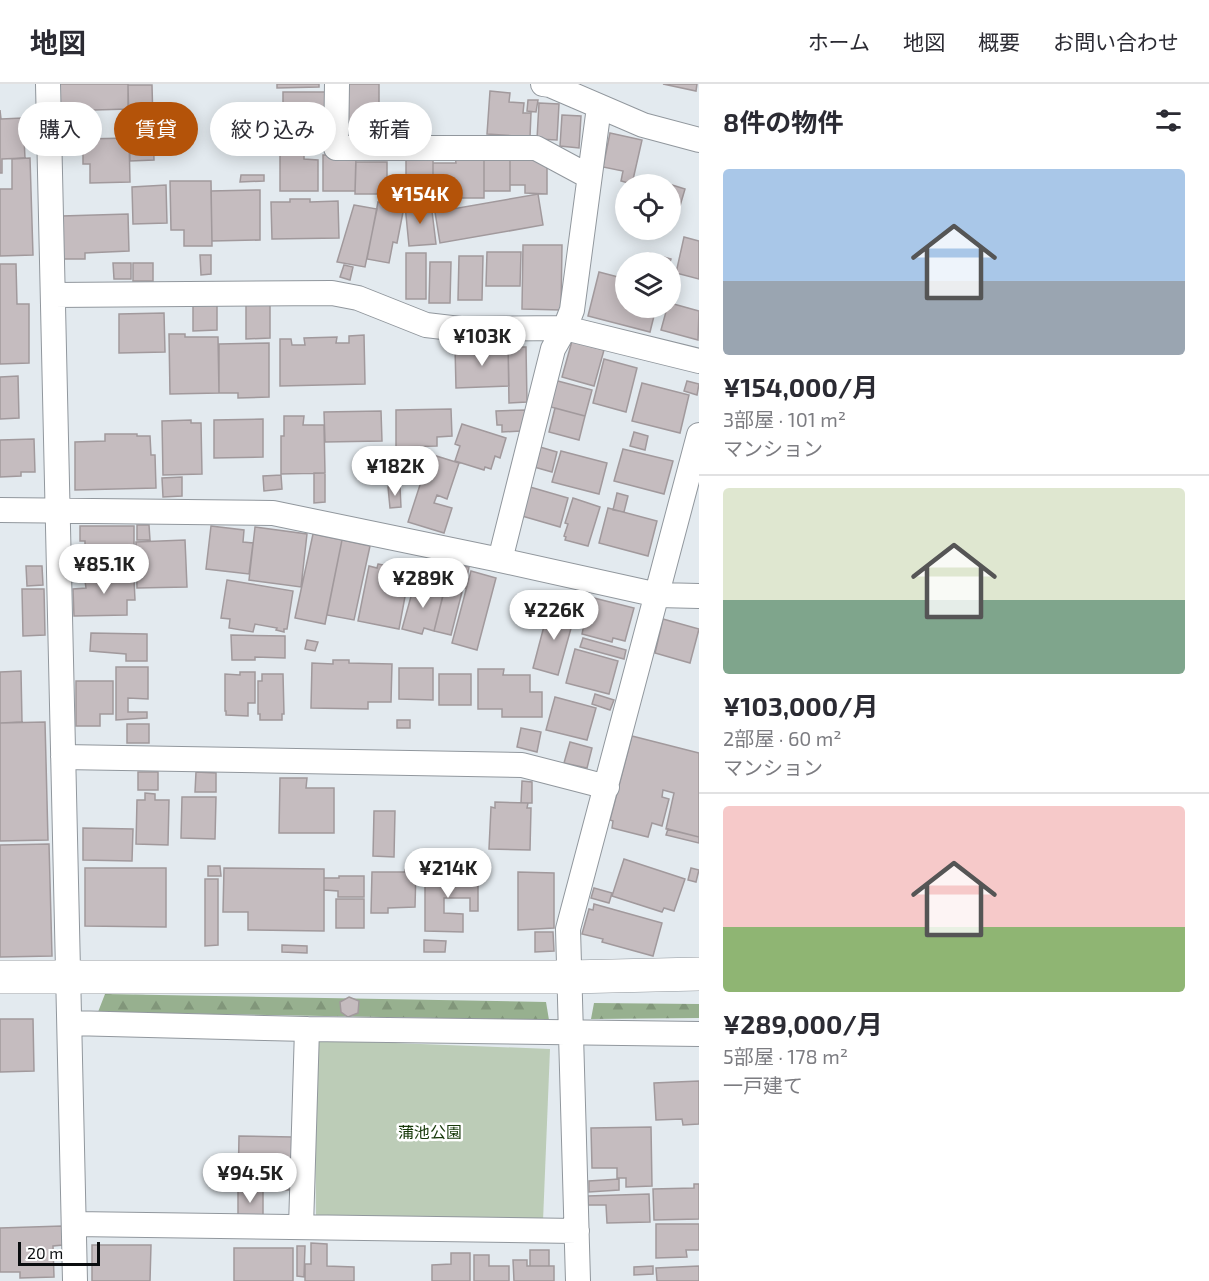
<!DOCTYPE html>
<html lang="ja">
<head>
<meta charset="utf-8">
<style>
  :root { --surface:#fff; --page:#f2f2f3; --text:#2b2b33; --muted:#7c7c81; --line:#e1e1e2; --accent:#b45309 }
  body { margin:0; font-family:"Exo 2","Noto Sans JP",sans-serif; background:var(--page); color:var(--text); height:100vh; display:flex; flex-direction:column; font-size:22px; white-space:nowrap }
  * { box-sizing:border-box; margin:0 }
  p { font-size:20px; color:var(--muted) }
  .icon { flex:none; width:33px; height:33px; fill:none; stroke:currentColor; stroke-width:2; stroke-linecap:round; stroke-linejoin:round }
  .map { position:relative; flex:1; overflow:hidden }
  .drawer { display:flex; flex-direction:column; background:var(--surface); width:510px }
  .drawer>* { flex:none }
  .top-card { position:absolute; left:18px; top:18px; width:570px; height:54px; display:flex; gap:12px }
  .controls { position:absolute; left:615px; top:90px; display:grid; gap:12px }
  .controls a { display:grid; place-items:center; width:66px; height:66px; border-radius:50%; background:var(--surface); box-shadow:0 3px 15px #0003; font-size:30px }
  .scale { position:absolute; left:18px; bottom:15px; width:82px; box-sizing:border-box; padding-left:6px; border:3px solid #0a0d0f; border-top:0; font-size:16px; line-height:21px; white-space:nowrap; color:#0a0d0f; -webkit-text-stroke:4px #fff; paint-order:stroke }
  .price { position:absolute; translate:-50% -51px; padding:0 14px; border-radius:21px; background:#fff; color:#222; font-size:20px; line-height:39px; filter:drop-shadow(0 2px 3px #0008) }
  .price::after { content:''; position:absolute; left:50%; top:36px; width:18px; height:14px; margin-left:-9px; background:inherit; clip-path:polygon(0 0,100% 0,50% 100%) }
  .price.selected { background:var(--accent); color:#fff }
  ul { padding:0; list-style:none }
  li { display:grid; align-content:center; gap:12px; height:318px; padding:0 24px }
  li+li { border-top:2px solid var(--line) }
  li span { display:grid; place-items:center; height:186px; border-radius:6px; color:#555 }
  li>.icon { margin-inline-start:auto }
  span .icon { width:108px; height:108px; fill:#fffc; stroke-width:1 }
  li b { font-size:26px }
  h2 { display:flex; justify-content:space-between; align-items:center; height:72px; padding:0 24px; font-size:26px }
  .tag { padding:0 21px; border-radius:27px; background:var(--surface); box-shadow:0 3px 15px #0003; font-size:21px; line-height:54px }
  .tag.selected { background:var(--accent); color:#fff }
  header { display:flex; align-items:center; gap:36px; box-sizing:border-box; height:84px; padding:0 30px; background:var(--surface); border-bottom:2px solid var(--line) }
  header strong { font-size:28px }
  nav { display:flex; gap:33px; margin-inline-start:auto; font-size:21px }
  main { display:flex; flex:1; min-height:0 }
  .map>svg:first-child { display:block }
  .forest { fill:url(#forest-firs) }
  .green { fill:#bcccb7 }
  .building { fill:#c5bcbf; stroke:#a1999c; stroke-width:1.5 }
  .lines { fill:none; stroke-linecap:round; stroke-linejoin:round }
  .street-casing { stroke:#91979d; stroke-width:26 }
  .secondary-casing { stroke:#91979d; stroke-width:34 }
  .street { stroke:#fff; stroke-width:24 }
  .secondary { stroke:#fff; stroke-width:33 }
  .labels { text-anchor:middle; dominant-baseline:central; stroke-width:5; stroke-linejoin:round; paint-order:stroke }
  .park-label { font-size:16px; fill:#17390a; stroke:#fff }
</style>
</head>
<body>
<header>
<strong>地図</strong>
<nav><a>ホーム</a><a>地図</a><a>概要</a><a>お問い合わせ</a></nav>
</header>
<main>
<div class="map">
<svg width="699" height="1197" viewBox="0 0 699 1197">
  <defs>
    <pattern id="forest-firs" width="22" height="20" patternUnits="userSpaceOnUse" patternTransform="scale(1.5)"><rect width="22" height="20" fill="#97b08f"/><path d="M5 1l3.5 6h-7zM16 11l3.5 6h-7z" fill="#81967a"/></pattern>
  </defs>
  <rect width="100%" height="100%" fill="#e3eaef"/>
  <!-- forest -->
  <path class="forest" d="M105,910l441,8 3,18 -451,-8z
    M594,919l105,1v14l-108,1z"/>
  <!-- green -->
  <path class="green" d="M319,956l231,9 -7,172 -227,-5 -1,-79z"/>
  <!-- building -->
  <path class="building" d="M59,0h69v25l-68,2z
    M277,0h42v3l-42,1z
    M342,0h37v42l-38,-1z
    M663,0h34l-1,7z
    M128,1h24l2,75 -24,1z
    M490,7l20,2 -1,9 15,1 -1,10h8l-1,24 -43,-3z
    M283,8h42v19h-42z
    M528,16h10l-2,12 -9,-1z
    M539,19l20,1 -2,36 -20,-1z
    M0,26l1,9 22,-1 2,40 -23,1v14h-2z
    M281,27h40v25h-41z
    M562,31l19,1 -2,32 -19,-2z
    M610,49l32,7 -10,44 -11,-3 2,-10 -20,-4z
    M280,52l24,1v22l14,1v31h-38z
    M129,54l1,44 -40,1v-19h-7v-25z
    M323,71h33l-1,36h-32z
    M406,72h27v44h-27z
    M455,72h29v42h-51v-35h23z
    M484,72h26v35h-26z
    M510,72l24,1 13,6v31l-22,-1v-8h-15z
    M30,74l3,97 -33,1v-67h12v-30z
    M356,78h31v32h-32z
    M241,91h23v6l-24,1z
    M653,95l32,10 -10,34 -5,-1v-38h-18z
    M170,97h41l1,65h-28v-16h-13z
    M166,101l1,38 -34,1 -1,-37z
    M260,106v50l-48,1 -1,-50z
    M538,110l5,31 -103,18 -5,-31z
    M290,115h20v3l28,-1 1,37 -67,1 -1,-37h19z
    M378,118l26,5 -7,36 -4,-1 -4,21 -22,-4z
    M431,119l5,41 -27,2 -4,-41z
    M354,121l23,4 -12,58 -28,-5z
    M128,130l1,37 -44,2v6h-22l-1,-43z
    M684,153l15,4v38l-23,-6z
    M523,161h39l-1,65 -39,-1z
    M487,168h34l-1,34h-34z
    M406,169h20v46h-20z
    M649,169l22,6 -1,3h-24z
    M200,171h11v19l-10,1z
    M459,172h24l-1,44h-24z
    M430,178h21l-1,41h-21z
    M113,179h18v16h-17z
    M133,179h20v18h-20z
    M0,180h16l1,40h12v59l-29,1z
    M344,181l9,2 -3,13 -10,-3z
    M599,188l27,7v29h30l-6,24 -62,-16z
    M670,219l29,8 -1,29 -37,-10 6,-22h3z
    M217,221v25l-24,1v-25z
    M246,221h24v33l-24,1z
    M164,229l1,39 -46,1v-39z
    M169,250h16v3h33l1,56 -49,1z
    M364,251l1,49 -85,2v-47h11l1,6h13l-1,-7 33,-1 -1,6h13v-7z
    M572,257l32,9 -10,36 -32,-9z
    M508,258h9v5h9l1,55 -18,1z
    M269,259v54l-31,1v-5h-19v-49z
    M508,262l1,40 -53,2 -1,-41z
    M604,275l33,9 -11,44 -33,-9z
    M18,292l1,42 -19,1v-42z
    M554,296l38,10 -7,26 -38,-10z
    M687,297l12,3 -2,11 -13,-4z
    M642,299l47,12 -9,38 -48,-12z
    M555,324l30,8 -6,24 -30,-8z
    M451,325l1,27 -15,1v9l-41,1v-37z
    M526,326l-5,21 -19,1v-7h-5l-1,-14z
    M381,327l1,30 -57,1 -1,-30z
    M284,332h20l-1,9h21l1,48 -44,1v-38h3z
    M263,335v38l-49,1v-38z
    M191,336v3h10l1,51 -39,1 -1,-54z
    M462,340l44,14 -6,20 -5,-2 -4,13 -6,-2 -1,3 -29,-9 5,-15 -5,-2z
    M634,348l14,4 -3,14 -15,-4z
    M105,350h32v2h13l1,19h4l1,33 -81,2v-48l30,-1z
    M34,355l1,33h-14v4l-21,1v-37z
    M540,363l17,5 -5,20 -18,-5z
    M623,365l50,12 -9,33 -50,-13z
    M561,367l46,12 -8,31 -47,-12z
    M430,370l29,9 -12,36 -10,-4 -3,8 18,5 -8,25 -36,-11z
    M314,389h11v29l-11,1z
    M281,391l1,14 -18,2 -1,-15z
    M182,393v19l-19,1 -1,-19z
    M388,403h12l1,20 -11,1z
    M530,403l38,11 -8,29 -38,-11z
    M617,409l11,3 -4,16 -11,-2z
    M573,414l27,9 -12,39 -23,-6 1,-3 -2,-1 4,-12 -3,-1z
    M608,424l49,13 -9,35 -49,-13z
    M137,441h12l1,15h-13z
    M80,442h54v27l-18,-1v-2l-31,-1v-8h-5z
    M211,442l33,4 -1,12 10,1 -4,31 -43,-5z
    M255,443l52,7 -6,53 -52,-7z
    M313,450l29,6 -17,84 -30,-6z
    M185,456l2,47 -50,1 -1,-46z
    M342,456l28,6 -16,74 -27,-5z
    M378,480l16,3 -1,5 16,3 -10,54 -41,-8 11,-55 8,2z
    M448,481l21,2 -4,21 -21,-4z
    M26,482h16l1,19 -16,1z
    M471,487l25,7 -19,72 -25,-7z
    M127,488l1,8h6l1,20h-8v15l-53,1 -1,-27 13,-1 -1,-7 7,-1v-7z
    M227,496l66,11 -6,38h-3v3l-8,-2 1,-2 -22,-4 -2,8 -24,-4 1,-9 -9,-1z
    M415,498l29,9 -10,40 -10,-3 -2,6 -20,-5z
    M445,504l17,4 -11,43 -17,-4z
    M22,505h22l1,46 -22,1z
    M590,513l44,11 -9,33 -12,-3 -1,4 -30,-8z
    M549,523l26,7 -17,61 -25,-7z
    M663,535l36,10 -9,34 -35,-10z
    M91,549l56,1v27h-21v-7l-36,-3z
    M231,551l54,1v22l-30,-1v3h-23z
    M583,554l43,12 -2,9 -44,-12z
    M307,556l11,2 -3,9 -10,-2z
    M575,565l43,12 -9,33 -43,-11z
    M333,576h16v3l43,1 -1,38h-23v7l-57,-1 1,-45 21,1z
    M116,583h32v32l-20,-1v14h19v6l-31,2z
    M399,584h34v32l-34,-1z
    M478,585h26l-1,6h27v17h12v25h-40v-8h-24z
    M21,587l1,51 -22,1v-51z
    M240,588h15v31h-7v13l-22,-1v-4h-1v-37l15,1z
    M262,590h21l1,40h-2v6h-22v-6h-2v-33h4z
    M439,590h32v31h-32z
    M76,597h37v33h-13v12h-24z
    M595,610l19,6 -4,10 -18,-6z
    M555,613l41,11 -9,32 -41,-10z
    M397,636h13v8h-13z
    M45,638l3,118 -48,1v-118z
    M127,640h22v19h-22z
    M521,644l20,4 -4,20 -20,-5z
    M632,652l67,17v84l-33,-8 8,-36 -11,-3 -1,7 7,2 -7,27 -10,-3 -4,14 -36,-9 1,-7 -3,-1z
    M570,658l22,6 -5,20 -23,-5z
    M138,688h20v18h-20z
    M196,688l20,1v19h-21z
    M280,694h27l-1,10h28v45h-55z
    M522,697l10,1v21h-11z
    M145,709l10,1v6h14l-1,45 -32,-1 1,-44h8z
    M182,713h34l-1,42 -34,-1z
    M495,718l33,1 -1,5h4l-1,42 -41,-1 2,-42 4,1z
    M374,727h21l-1,46 -21,-1z
    M83,744l50,1 -1,32 -49,-1z
    M668,745l31,8v6l-33,-8z
    M49,760l3,112 -52,1v-112z
    M624,775l61,20 -11,32 -10,-3 -2,4 -50,-16z
    M208,782h12l1,10h-13z
    M85,784h81v59l-81,-1z
    M224,784l100,1v62l-76,-1v-18h-25z
    M691,784l8,2 -3,12 -8,-2z
    M405,786h11l-1,37 -27,1v5h-17l1,-41h33z
    M425,787l46,1v3l7,-1v37h-8v-13h-26v15l19,1v18l-38,-1z
    M518,788l36,1v55l-36,2z
    M339,792h25v21h-26v-6l-14,-1v-12h15z
    M205,795h13v66l-13,1z
    M594,804l18,5 -3,10 -18,-5z
    M336,815h28v29h-28z
    M594,820l68,19 -9,33 -51,-14 1,-3 -21,-5 7,-25 4,1z
    M535,848h18l1,19 -19,1z
    M424,856l22,1 -1,11h-21z
    M282,861l25,1v7l-25,-1z
    M349,913l10,4 -1,12 -10,4 -7,-5 -1,-10z
    M0,935h33l1,52 -34,1z
    M699,997v43l-16,1 -1,-6 -26,1 -2,-37z
    M651,1043l1,59 -26,1v-9h-9v-10h-25l-1,-40z
    M239,1052l53,1 -1,53 -53,-1z
    M619,1095v11l-30,2v-11z
    M694,1100h5v35l-45,1 -1,-31 41,-1z
    M238,1105l25,1v28h-25z
    M649,1110l1,28 -43,1 -1,-18h-18v-9z
    M656,1140h43v26h-13l1,7 -31,1z
    M62,1142l1,19 -10,1 1,31 -34,1v-6h-20v-44z
    M311,1159l16,1v22l27,1v14h-49v-17h6z
    M92,1161h59l-1,36h-58z
    M297,1162h8l-1,31 -7,-1z
    M234,1164h59v33h-59z
    M530,1166h19v16h-19z
    M451,1169h19v28h-38v-16l19,-1z
    M474,1171h15v11h20v15h-35z
    M513,1176h14v6h27v15h-40z
    M653,1182v8l-19,1v-8z
    M699,1182v15h-42l-1,-13z"/>
  <g class="lines">
    <!-- street casing -->
    <g class="street-casing">
      <path id="street" d="M48,0l27,1197
        M337,0l-1,64h200l52,28
        M543,0l7,1 93,40 56,15
        M599,23l-27,203 -7,18 134,33
        M53,211l279,-2 26,5 68,27 34,4 105,-1 -12,21 -53,211
        M0,426l273,3 227,47 158,35 41,1
        M63,673l459,8 85,22
        M70,939l237,6 392,5
        M74,1140l503,7
        M301,1143l6,-198
        M578,1197l-10,-352 131,-494"/>
    </g>
    <!-- secondary casing -->
    <g class="secondary-casing">
      <path id="secondary" d="M0,893h569l130,-3"/>
    </g>
    <!-- street -->
    <use href="#street" class="street"/>
    <!-- secondary -->
    <use href="#secondary" class="secondary"/>
  </g>
  <g class="labels">
    <!-- park labels -->
    <g class="park-label">
      <text x="430" y="1047">蒲池公園</text>
    </g>
  </g>
</svg>
<div class="controls">
<a><svg class="icon" aria-label="locate" viewBox="0 0 24 24"><circle cx="12" cy="12" r="6"/><path d="M12 2v4M12 18v4M2 12h4M18 12h4"/></svg></a>
<a><svg class="icon" aria-label="layers" viewBox="0 0 24 24"><path d="M12 4l9 5-9 5-9-5zM3 14l9 5 9-5"/></svg></a>
</div>
<div class="scale">20 m</div>
<b class="price selected" style="left:420px;top:141px">¥154K</b>
<b class="price" style="left:482px;top:283px">¥103K</b>
<b class="price" style="left:395px;top:413px">¥182K</b>
<b class="price" style="left:104px;top:511px">¥85.1K</b>
<b class="price" style="left:423px;top:525px">¥289K</b>
<b class="price" style="left:554px;top:557px">¥226K</b>
<b class="price" style="left:448px;top:815px">¥214K</b>
<b class="price" style="left:250px;top:1120px">¥94.5K</b>
<div class="top-card">
<a class="tag">購入</a>
<a class="tag selected">賃貸</a>
<a class="tag">絞り込み</a>
<a class="tag">新着</a>
</div>
</div>
<section class="drawer">
<h2>8件の物件<svg class="icon" aria-label="filters" viewBox="0 0 24 24"><path d="M4 7h16M4 17h16"/><circle cx="9" cy="7" r="2"/><circle cx="15" cy="17" r="2"/></svg></h2>
<ul>
<li><span style="background:linear-gradient(#a9c7e8 60%,#9aa5b1 0)"><svg class="icon" aria-label="home" viewBox="0 0 24 24"><path d="M3 11l9-7 9 7M6 9v11h12V9"/></svg></span><div><b>¥154,000/月</b><p>3部屋 · 101 m²</p><p>マンション</p></div></li>
<li><span style="background:linear-gradient(#dfe7d0 60%,#7fa58c 0)"><svg class="icon" aria-label="home" viewBox="0 0 24 24"><path d="M3 11l9-7 9 7M6 9v11h12V9"/></svg></span><div><b>¥103,000/月</b><p>2部屋 · 60 m²</p><p>マンション</p></div></li>
<li><span style="background:linear-gradient(#f6c9c9 65%,#8fb573 0)"><svg class="icon" aria-label="home" viewBox="0 0 24 24"><path d="M3 11l9-7 9 7M6 9v11h12V9"/></svg></span><div><b>¥289,000/月</b><p>5部屋 · 178 m²</p><p>一戸建て</p></div></li>
</ul>
</section>
</main>
</body>
</html>
